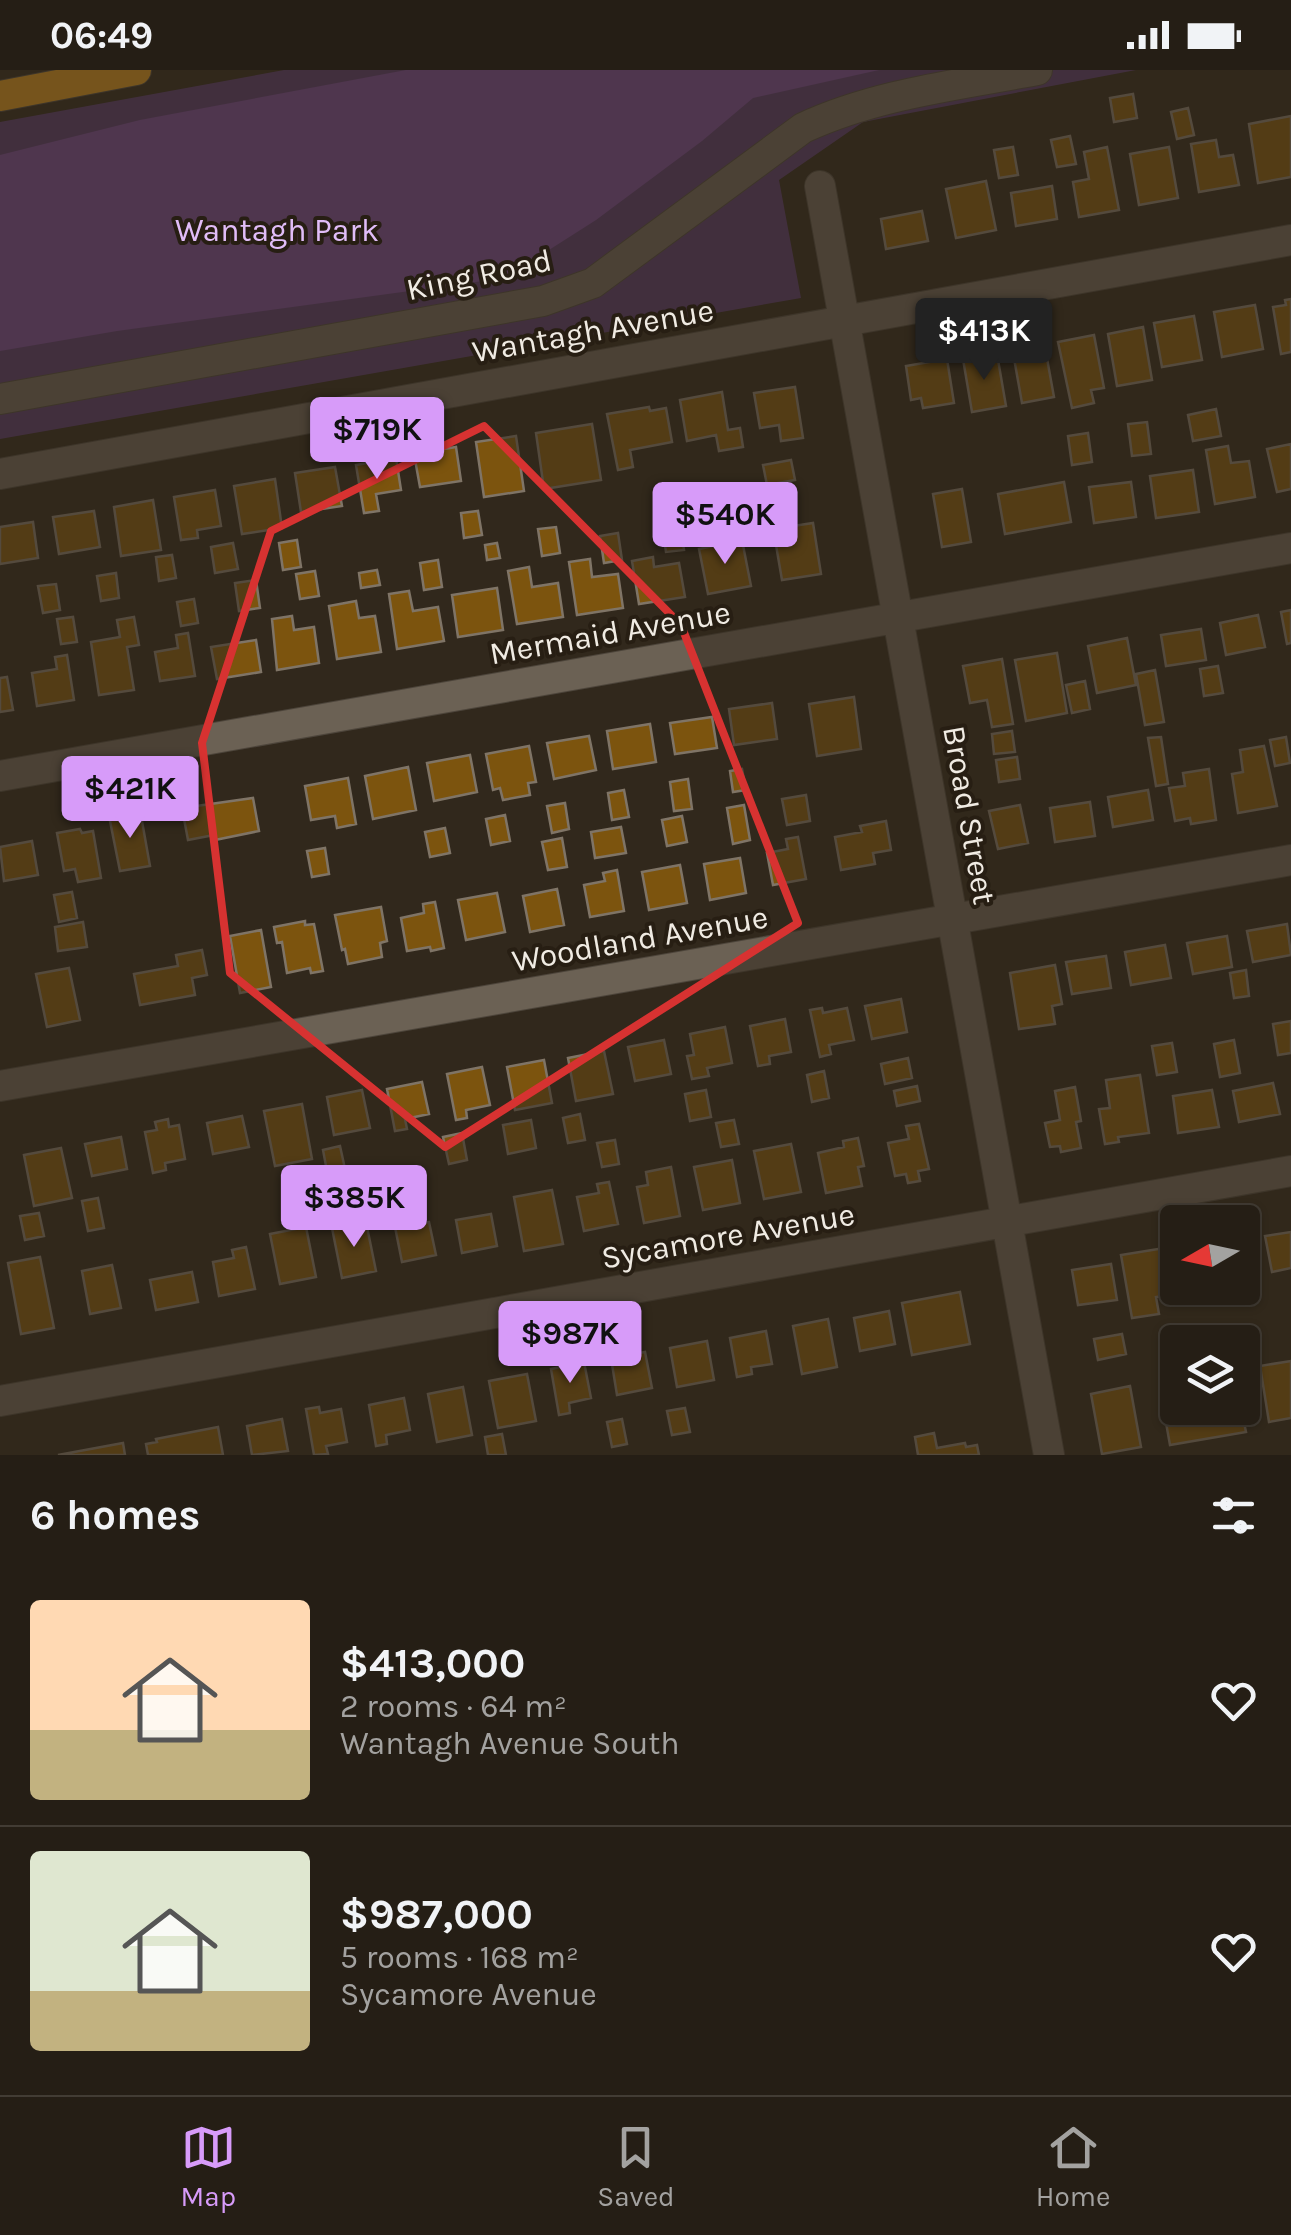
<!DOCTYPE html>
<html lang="en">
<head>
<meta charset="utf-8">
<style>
  :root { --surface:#251e15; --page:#2d271e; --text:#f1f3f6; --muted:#a3a2a0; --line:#423c34; --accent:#d79bf9 }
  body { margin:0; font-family:Karla,sans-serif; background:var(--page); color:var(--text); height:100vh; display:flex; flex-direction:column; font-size:38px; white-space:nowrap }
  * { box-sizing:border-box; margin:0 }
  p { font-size:32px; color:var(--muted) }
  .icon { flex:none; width:55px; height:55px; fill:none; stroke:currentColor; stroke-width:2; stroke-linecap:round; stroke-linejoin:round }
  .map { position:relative; height:1385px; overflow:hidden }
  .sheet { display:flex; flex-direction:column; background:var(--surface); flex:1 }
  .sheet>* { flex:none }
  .needle { width:65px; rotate:261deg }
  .buttons { position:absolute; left:1160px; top:1135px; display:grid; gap:20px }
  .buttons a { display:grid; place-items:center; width:100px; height:100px; border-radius:10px; background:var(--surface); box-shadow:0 2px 8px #0004,0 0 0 2px var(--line); font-size:50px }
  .price { position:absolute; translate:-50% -85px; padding:0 22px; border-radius:10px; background:var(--accent); color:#111; font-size:32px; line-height:65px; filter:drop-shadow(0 2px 5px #0008) }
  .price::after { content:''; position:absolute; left:50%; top:60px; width:30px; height:22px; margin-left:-15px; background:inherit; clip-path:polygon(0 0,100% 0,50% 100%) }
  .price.selected { background:#222; color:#fff }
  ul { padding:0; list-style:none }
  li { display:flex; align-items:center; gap:30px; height:250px; padding:0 30px }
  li+li { border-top:2px solid var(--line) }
  li span { display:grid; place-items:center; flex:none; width:280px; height:200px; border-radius:10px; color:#555 }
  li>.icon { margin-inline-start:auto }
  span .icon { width:120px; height:120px; fill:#fffc; stroke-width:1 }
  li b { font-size:42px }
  h2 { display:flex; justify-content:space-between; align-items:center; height:120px; padding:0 30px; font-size:42px }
  .status { display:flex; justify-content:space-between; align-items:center; height:70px; padding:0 50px; background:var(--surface); direction:ltr }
  .status svg { height:28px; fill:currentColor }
  .tabs { display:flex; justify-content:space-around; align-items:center; height:140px; border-top:2px solid var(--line); background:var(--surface); font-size:28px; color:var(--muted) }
  .tabs a { display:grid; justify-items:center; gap:5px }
  .tabs .selected { color:var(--accent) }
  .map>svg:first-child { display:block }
  .green { fill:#563967 }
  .forest { fill:#74478d }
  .building { fill:#7c540e; stroke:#7f7466; stroke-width:2.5 }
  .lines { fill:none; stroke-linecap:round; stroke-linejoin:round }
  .minor-casing { stroke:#4d453b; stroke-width:32 }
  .highway-casing { stroke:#4d453b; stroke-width:32 }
  .minor { stroke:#6b6154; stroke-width:30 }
  .highway { stroke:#c98b1e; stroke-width:30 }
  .marked { fill:none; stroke:#d73231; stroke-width:8; stroke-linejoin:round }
  .labels { text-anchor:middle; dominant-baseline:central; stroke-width:8; stroke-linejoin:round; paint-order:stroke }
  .park-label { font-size:32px; fill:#e1bdf8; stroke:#271e13 }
  .street-label { font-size:32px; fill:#f0ebe3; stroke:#271e13 }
</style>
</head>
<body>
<div class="status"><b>06:49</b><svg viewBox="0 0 49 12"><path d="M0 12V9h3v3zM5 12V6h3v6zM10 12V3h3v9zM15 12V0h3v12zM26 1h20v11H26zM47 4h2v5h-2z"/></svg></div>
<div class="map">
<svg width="1291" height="1385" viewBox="0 0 1291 1385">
  <rect width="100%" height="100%" fill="#31281c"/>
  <!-- green -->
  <path class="green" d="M284,0h852l-273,52 -84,58 22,118 -801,141v-317z"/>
  <!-- forest -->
  <path class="forest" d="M406,0h473l-126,28 -51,43 -106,79 -91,58 -388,53 -117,20v-196l140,-35z"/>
  <!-- building -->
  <path class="building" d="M1133,24l4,24 -23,4 -4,-24z
    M1188,38l6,27 -17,4 -6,-27z
    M1291,46v61l-33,6 -9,-59z
    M1070,66l6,28 -19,3 -6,-27z
    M1216,70l3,17 14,-2 6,30 -40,7 -8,-48z
    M1013,77l5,28 -19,3 -5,-28z
    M1107,77l12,63 -40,7 -6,-35 16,-3 -5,-27z
    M1169,77l9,51 -39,7 -9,-51z
    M986,111l10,49 -40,8 -10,-49z
    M1052,116l5,33 -41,7 -5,-33z
    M922,141l6,30 -42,8 -5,-30z
    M1291,229v53l-10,2 -8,-47 13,-2 -1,-5z
    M1255,235l8,44 -41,8 -8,-45z
    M1194,246l8,44 -40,7 -8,-44z
    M1143,257l9,53 -35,6 -9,-52z
    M1094,265l10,53 -13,2 3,13 -22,5 -14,-66z
    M1044,272l10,55 -32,6 -10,-56z
    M997,284l9,52 -34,6 -9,-53z
    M947,289l7,44 -31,5 -2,-10 -10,2 -5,-34z
    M795,317l8,51 -22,3 -2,-16 -19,3 -6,-35z
    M722,322l6,38 12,-2 3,19 -24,4 -3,-16 -29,6 -7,-41z
    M649,337l1,4 16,-3 6,34 -42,8 3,17 -15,3 -11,-56z
    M1216,339l5,27 -28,5 -5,-26z
    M1147,352l4,32 -19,2 -4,-32z
    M592,354l9,56 -57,9 -8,-56z
    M1088,363l4,29 -20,3 -4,-29z
    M516,366l8,55 -40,6 -8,-55z
    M1291,374v45l-14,3 -10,-43z
    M1228,376l3,17 18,-2 6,36 -40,7 -9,-54z
    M456,377l5,34 -41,6 -6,-33z
    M396,388l5,32 -25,4 3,17 -15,2 -8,-48z
    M791,390l4,20 -28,5 -4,-20z
    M335,397l7,39 -41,6 -6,-39z
    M1193,400l6,42 -43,6 -6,-42z
    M275,409l7,49 -40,6 -8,-48z
    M1064,412l7,40 -66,12 -7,-40z
    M1131,412l5,35 -42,6 -5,-36z
    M784,417l5,29 -28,5 -6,-29z
    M962,419l9,53 -29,5 -9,-53z
    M215,420l6,36 -24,4 1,8 -17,2 -7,-43z
    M153,430l8,50 -40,6 -7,-49z
    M751,435l5,26 -24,5 -5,-26z
    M94,441l6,36 -41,7 -6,-37z
    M478,441l4,24 -18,3 -3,-25z
    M33,452l5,36 -38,6v-37z
    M680,453l4,27 -18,2 -4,-26z
    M813,453l8,51 -39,6 -6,-35 7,-1 -3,-16z
    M556,457l4,26 -18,3 -4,-27z
    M618,463l4,27 -18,3 -4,-27z
    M297,470l4,27 -18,3 -4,-27z
    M742,470l9,46 -43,8 -9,-45z
    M233,473l5,26 -23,4 -4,-26z
    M497,473l3,15 -13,2 -2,-15z
    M172,485l4,23 -17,3 -3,-24z
    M653,487l1,10 25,-4 6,34 -46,7 -7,-43z
    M590,489l2,18 26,-3 5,34 -46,7 -8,-53z
    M438,490l4,27 -18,3 -4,-27z
    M529,497l3,20 26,-4 5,34 -46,7 -9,-53z
    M377,500l3,15 -19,3 -2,-15z
    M315,501l4,25 -19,3 -4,-25z
    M116,503l3,25 -18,3 -4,-25z
    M256,510l4,28 -21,3 -4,-28z
    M56,514l4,26 -17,3 -5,-27z
    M497,518l6,42 -45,7 -6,-42z
    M409,521l4,20 25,-4 6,34 -47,8 -8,-55z
    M194,529l4,24 -17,3 -4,-24z
    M356,531l3,17 16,-2 6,36 -44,7 -8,-53z
    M1291,540v33l-4,1 -6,-32z
    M1258,545l7,32 -39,8 -6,-32z
    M292,546l2,14 20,-3 5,36 -42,7 -5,-51z
    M73,547l4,25 -16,2 -4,-25z
    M134,547l5,28 -12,2 7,43 -35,5 -8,-53 29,-5 -3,-17z
    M1201,559l5,31 -40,6 -5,-31z
    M188,563l7,43 -35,5 -5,-29 23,-4 -2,-13z
    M1127,568l9,47 -39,8 -9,-47z
    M256,570l5,32 -44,7 -6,-32z
    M1057,583l10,60 -41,8 -11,-61z
    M67,585l7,45 -37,6 -5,-33 25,-4 -2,-12z
    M1002,589l11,65 -21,3 -5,-27 -17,3 -7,-37z
    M1218,596l5,27 -19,3 -4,-27z
    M1155,600l9,52 -19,3 -9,-51z
    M7,607l6,33 -13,2v-34z
    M1085,611l5,28 -18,4 -6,-28z
    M854,627l7,52 -44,7 -8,-52z
    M772,633l5,36 -43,6 -5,-36z
    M712,647l5,31 -42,6 -5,-31z
    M650,654l6,38 -43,7 -6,-38z
    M1012,661l3,21 -21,2 -2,-20z
    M589,666l7,34 -42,9 -7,-36z
    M1161,667l7,47 -12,2 -8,-48z
    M1286,667l4,26 -15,3 -5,-26z
    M529,676l7,36 -8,1 2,12 -27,5 -3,-12 -7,2 -7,-36z
    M1264,676l13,60 -39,7 -6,-39 11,-2 -3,-22z
    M470,685l7,37 -43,9 -7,-38z
    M1017,687l3,22 -21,3 -3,-22z
    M408,697l8,43 -43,9 -8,-43z
    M742,699l4,21 -13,2 -3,-21z
    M1209,699l7,51 -25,4 -1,-6 -15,3 -6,-33 16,-2 -2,-13z
    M348,708l8,46 -19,4 -2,-12 -24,4 -6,-34z
    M688,709l4,30 -18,2 -4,-29z
    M624,720l5,27 -17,3 -4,-27z
    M1148,720l5,30 -40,7 -5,-30z
    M806,725l4,26 -23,4 -5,-26z
    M253,728l6,33 -44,9 -1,-5 -26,5 -6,-32z
    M1090,732l5,34 -40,6 -5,-34z
    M565,733l4,26 -17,4 -5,-27z
    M744,735l6,35 -17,4 -6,-36z
    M1020,735l8,38 -30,6 -9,-38z
    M140,740l10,56 -30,5 -11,-55z
    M505,745l5,26 -19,4 -5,-26z
    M682,746l5,26 -20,4 -5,-26z
    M886,751l5,29 -18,3 2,11 -34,6 -6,-33 27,-5 -2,-6z
    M621,757l5,26 -31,5 -4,-26z
    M445,758l5,25 -20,4 -5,-25z
    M80,759l2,4 11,-2 8,47 -23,4 -3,-13 -11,2 -7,-38z
    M798,767l8,42 -33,6 -6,-32 21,-4 -2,-10z
    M562,768l5,29 -19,3 -6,-28z
    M32,771l6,34 -34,6 -4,-34z
    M325,778l4,26 -17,3 -5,-26z
    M740,788l6,35 -36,7 -6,-36z
    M680,795l7,38 -38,7 -7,-38z
    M617,800l7,41 -34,6 -6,-32 21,-4 -2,-8z
    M557,819l7,36 -34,7 -7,-36z
    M72,822l5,26 -18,4 -5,-27z
    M497,823l8,39 -39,8 -8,-40z
    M435,832l9,46 -13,3 -1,-4 -23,4 -6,-33 23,-5 -1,-9z
    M381,837l6,34 -7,2 2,14 -34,7 -3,-15 -3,1 -7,-35z
    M305,851v4l9,-1 9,47 -12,2 -1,-5 -23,5 -5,-31 -5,1 -3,-16z
    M83,852l4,25 -29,4 -3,-24z
    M1287,854l4,31 -38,7 -6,-31z
    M261,860l10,57 -31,6 -10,-57z
    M1227,866l5,31 -39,7 -6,-31z
    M1165,875l6,33 -40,7 -6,-33z
    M202,880l5,25 -15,3 3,17 -55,10 -6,-31 44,-8 -2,-11z
    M1106,886l5,32 -39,6 -6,-32z
    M1055,895l7,39 -10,2 3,18 -36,5 -9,-56z
    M69,898l11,52 -33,7 -11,-53z
    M1246,900l3,26 -15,2 -4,-25z
    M901,929l6,33 -35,7 -7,-33z
    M822,938l1,5 24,-5 7,32 -25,5 2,9 -11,3 -10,-47z
    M785,949l6,33 -22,4 1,8 -12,2 -8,-40z
    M1291,951v32l-13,2 -5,-31z
    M725,957l7,36 -25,5 2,8 -17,3 -5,-23 7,-1 -4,-21z
    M664,970l7,34 -36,7 -7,-34z
    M1234,970l6,33 -20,4 -6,-33z
    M1172,973l5,29 -20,3 -5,-29z
    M604,981l9,43 -37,7 -8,-43z
    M908,988l4,20 -27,6 -4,-20z
    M544,990l8,43 -37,7 -8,-43z
    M482,997l8,38 -24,5 1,8 -11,2 -9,-46z
    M824,1001l5,27 -17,4 -5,-27z
    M1140,1005l9,58 -31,4 1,5 -14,2 -6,-35 11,-1 -4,-28z
    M422,1012l7,32 -24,5 2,10 -12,2 -8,-42z
    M1273,1013l7,31 -41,8 -6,-31z
    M917,1016l3,15 -23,5 -3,-15z
    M1075,1017l6,34 -5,1 5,26 -20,4 -1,-6 -10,1 -5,-24 15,-3 -5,-29z
    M362,1020l8,38 -36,7 -7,-38z
    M706,1020l5,27 -21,4 -5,-27z
    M1212,1020l7,37 -41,6 -5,-37z
    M302,1034l10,55 -37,7 -11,-55z
    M580,1044l5,26 -17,3 -5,-25z
    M242,1046l7,31 -36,7 -6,-31z
    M168,1049l1,8 10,-2 6,34 -20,4 1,7 -13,3 -8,-41 12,-2 -2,-8z
    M531,1050l5,28 -28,6 -5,-29z
    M734,1050l5,24 -18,3 -5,-24z
    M919,1054l10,45 -11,2 2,10 -12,2 -2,-9 -11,2 -7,-33 21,-4 -3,-13z
    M462,1063l5,27 -18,4 -6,-27z
    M121,1067l6,32 -35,7 -7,-32z
    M858,1068l6,28 -6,1 4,19 -36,7 -8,-40 26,-6 -1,-6z
    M615,1070l4,24 -17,3 -5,-24z
    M791,1074l10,48 -37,7 -10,-48z
    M340,1076l7,32 -18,4 -6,-32z
    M61,1078l11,50 -38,8 -10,-51z
    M732,1090l8,43 -37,7 -9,-43z
    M671,1097l9,49 -36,7 -7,-36 11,-2 -2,-13z
    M609,1112l9,42 -34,7 -7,-34 22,-4 -2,-9z
    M552,1120l11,54 -39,7 -10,-54z
    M312,1123l5,26 -18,4 -5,-26z
    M98,1128l6,30 -16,3 -6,-30z
    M417,1137l3,16 9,-1 7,33 -34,7 -10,-50z
    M39,1143l5,23 -19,4 -5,-24z
    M491,1144l6,32 -35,7 -6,-33z
    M366,1152l10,49 -34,7 -10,-50z
    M306,1157l10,50 -36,7 -10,-50z
    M1291,1162v36l-19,4 -7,-36z
    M1177,1176l1,42h6l1,5 -29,4 3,17 -27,4 -11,-63z
    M246,1177l9,42 -36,7 -6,-34 21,-4 -2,-8z
    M40,1187l14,71 -33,6 -13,-71z
    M1111,1194l6,36 -39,5 -6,-35z
    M112,1195l9,43 -31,6 -8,-43z
    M192,1202l6,30 -42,8 -6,-30z
    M1201,1218h24l2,7 -24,5z
    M960,1222l10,52 -58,11 -10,-52z
    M889,1241l6,33 -35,7 -6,-33z
    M828,1249l9,48 -35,7 -9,-48z
    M766,1261l6,33 -21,3 1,7 -15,3 -7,-39z
    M1122,1264l4,20 -28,6 -4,-21z
    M707,1271l7,39 -37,7 -7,-39z
    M645,1282l7,36 -35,7 -6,-37z
    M1291,1291v57l-22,4 -9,-56z
    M584,1292l7,36 -22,5 1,10 -11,2 -8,-46z
    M527,1304l9,47 -38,7 -9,-47z
    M1250,1305l6,29 -14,3v-30z
    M1130,1316l11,61 -39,7 -11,-60z
    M463,1317l9,48 -35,7 -9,-48z
    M404,1328l6,32 -24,5 1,9 -11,2 -7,-41z
    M1178,1333v5h63l5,24 -76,13 -7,-39z
    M319,1337l1,6 21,-4 6,33 -21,4 2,8 -14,1 -8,-46z
    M685,1338l5,24 -18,3 -5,-24z
    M282,1349l6,32 -36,4 -5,-29z
    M622,1349l5,25 -15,3 -5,-25z
    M218,1357l5,28h-75l-2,-11 11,-2 -1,-3z
    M934,1363l3,15 28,-5 1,4 11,-2 2,10h-61l-3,-18z
    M502,1364l4,21h-18l-3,-18z
    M123,1373l2,12h-67z"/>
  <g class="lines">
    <!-- minor casing -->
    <g class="minor-casing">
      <path id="minor" d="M820,116l229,1269
        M0,329l543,-98 50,-18 210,-155c73,-34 155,-43 234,-58
        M0,404l1291,-234
        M0,706l1291,-228
        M0,1016l1291,-226
        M0,1331l1291,-230"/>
    </g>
    <!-- highway casing -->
    <g class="highway-casing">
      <path id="highway" d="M0,26l136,-26"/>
    </g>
    <!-- minor -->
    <use href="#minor" class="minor"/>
    <!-- highway -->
    <use href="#highway" class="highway"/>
  </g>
  <!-- marked area -->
  <path d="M0 0H1291V1385H0ZM484,356l197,199 117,298 -353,224 -215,-174 -28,-230 69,-212z" fill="#31281c" fill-opacity=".55" fill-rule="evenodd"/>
  <path class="marked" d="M484,356l197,199 117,298 -353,224 -215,-174 -28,-230 69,-212z"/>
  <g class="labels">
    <!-- park labels -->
    <g class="park-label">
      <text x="277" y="160">Wantagh Park</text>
    </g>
    <!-- street labels -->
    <g class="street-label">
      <text transform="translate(479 205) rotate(-12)">King Road</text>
      <text transform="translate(593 261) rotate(-10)">Wantagh Avenue</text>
      <text transform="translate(610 563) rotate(-10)">Mermaid Avenue</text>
      <text transform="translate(969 745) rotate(80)">Broad Street</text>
      <text transform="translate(640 869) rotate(-10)">Woodland Avenue</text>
      <text transform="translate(728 1166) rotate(-10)">Sycamore Avenue</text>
    </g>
  </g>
</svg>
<div class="buttons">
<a><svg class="needle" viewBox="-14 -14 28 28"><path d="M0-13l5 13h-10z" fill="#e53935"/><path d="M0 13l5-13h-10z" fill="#a3a2a0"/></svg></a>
<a><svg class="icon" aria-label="layers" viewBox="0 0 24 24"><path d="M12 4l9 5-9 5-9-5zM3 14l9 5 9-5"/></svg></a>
</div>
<b class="price selected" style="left:984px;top:313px">$413K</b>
<b class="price" style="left:377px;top:412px">$719K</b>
<b class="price" style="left:725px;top:497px">$540K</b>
<b class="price" style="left:130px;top:771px">$421K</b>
<b class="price" style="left:354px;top:1180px">$385K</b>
<b class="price" style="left:570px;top:1316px">$987K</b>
</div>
<section class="sheet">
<h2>6 homes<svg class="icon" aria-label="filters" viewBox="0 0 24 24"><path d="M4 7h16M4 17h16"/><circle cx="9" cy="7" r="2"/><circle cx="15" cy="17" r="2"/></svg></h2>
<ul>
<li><span style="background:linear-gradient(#ffd9b3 65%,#c2b280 0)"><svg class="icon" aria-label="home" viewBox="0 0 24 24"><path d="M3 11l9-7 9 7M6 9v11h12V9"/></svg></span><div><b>$413,000</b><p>2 rooms · 64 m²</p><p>Wantagh Avenue South</p></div><svg class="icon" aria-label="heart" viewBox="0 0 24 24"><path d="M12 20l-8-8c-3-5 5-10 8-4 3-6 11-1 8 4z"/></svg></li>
<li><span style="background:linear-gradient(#dfe7d0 70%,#c2b280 0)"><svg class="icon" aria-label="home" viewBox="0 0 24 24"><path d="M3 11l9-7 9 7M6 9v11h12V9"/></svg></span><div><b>$987,000</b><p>5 rooms · 168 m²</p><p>Sycamore Avenue</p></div><svg class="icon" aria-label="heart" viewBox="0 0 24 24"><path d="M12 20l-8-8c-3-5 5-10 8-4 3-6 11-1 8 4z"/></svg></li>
</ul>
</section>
<nav class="tabs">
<a class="selected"><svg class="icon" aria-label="map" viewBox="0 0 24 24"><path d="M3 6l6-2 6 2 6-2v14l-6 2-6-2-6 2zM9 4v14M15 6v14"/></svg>Map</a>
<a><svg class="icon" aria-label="saved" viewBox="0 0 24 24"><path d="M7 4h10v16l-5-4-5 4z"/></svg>Saved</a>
<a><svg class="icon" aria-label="home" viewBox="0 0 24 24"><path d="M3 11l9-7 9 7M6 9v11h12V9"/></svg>Home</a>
</nav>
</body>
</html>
